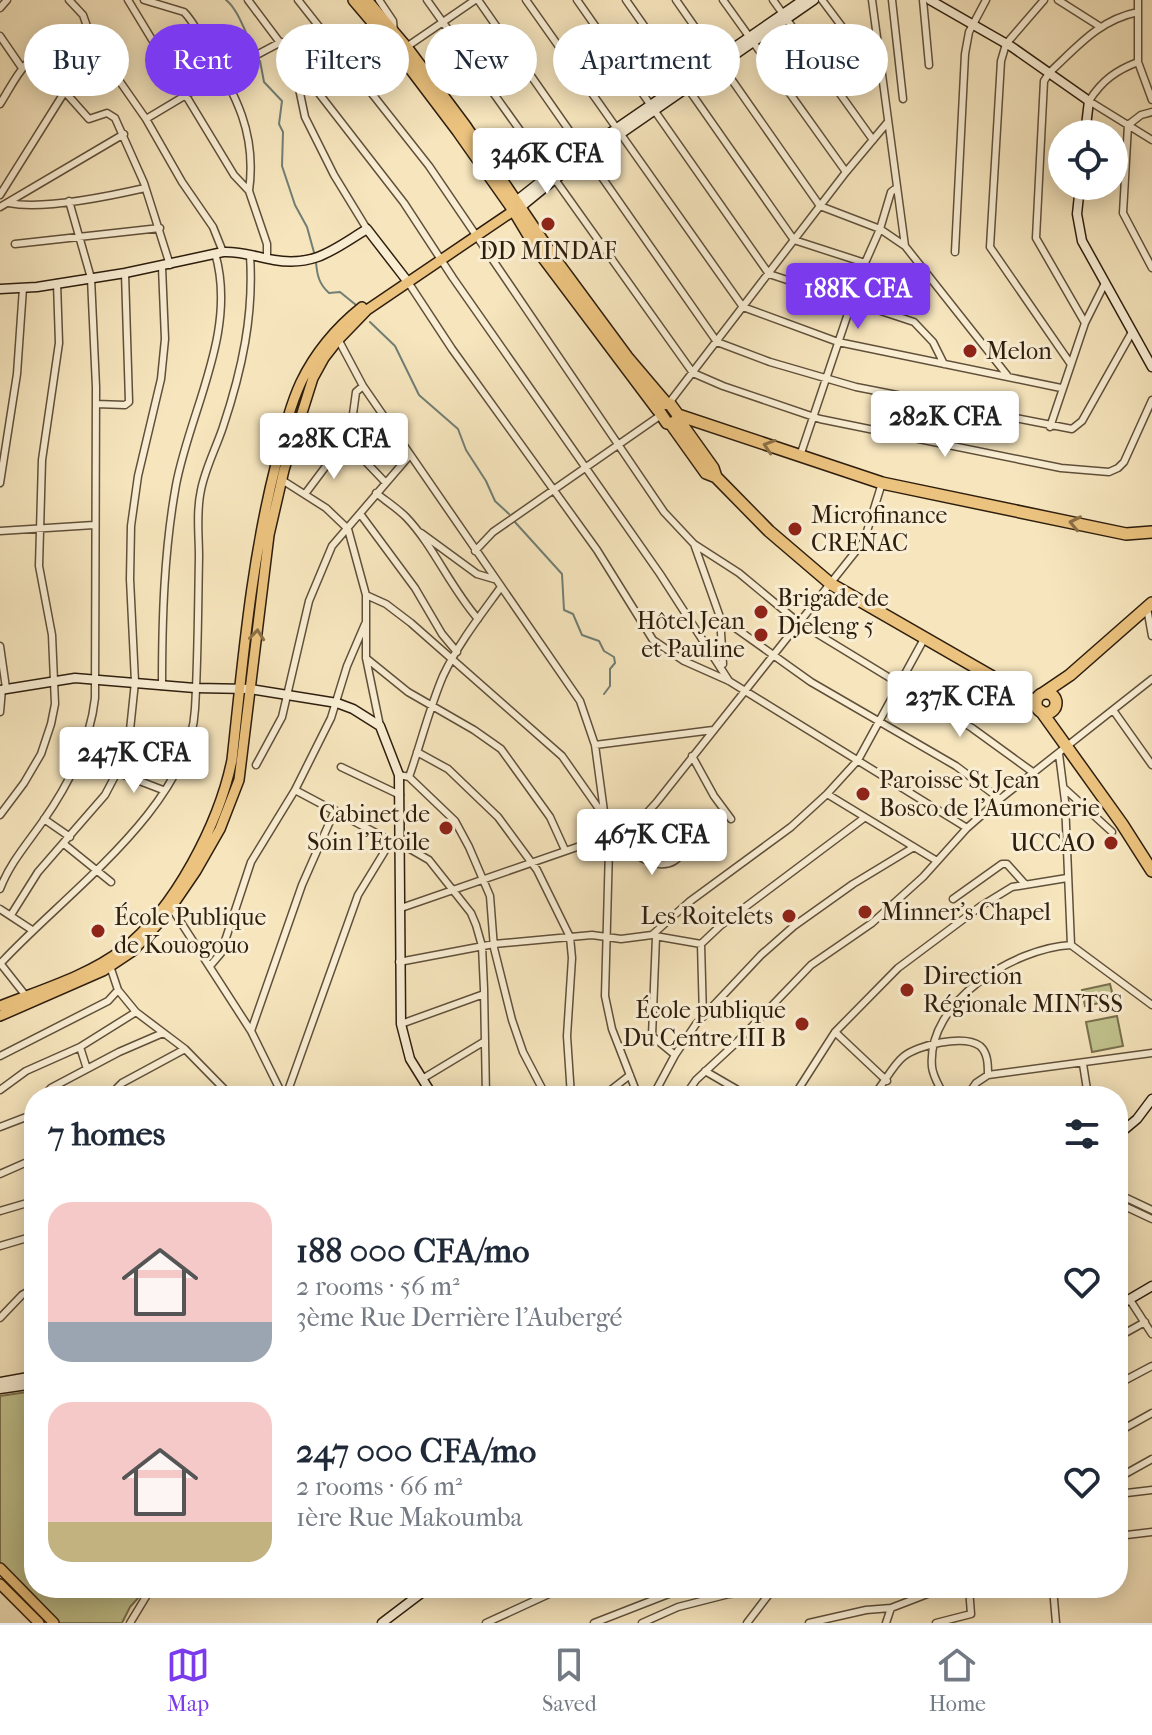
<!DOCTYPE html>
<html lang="en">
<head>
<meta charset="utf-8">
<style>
  :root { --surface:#fff; --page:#f2f2f3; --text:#1f2937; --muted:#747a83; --line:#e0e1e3; --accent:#7c3aed }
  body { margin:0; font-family:"IM FELL French Canon",serif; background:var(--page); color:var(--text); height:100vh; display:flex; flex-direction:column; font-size:30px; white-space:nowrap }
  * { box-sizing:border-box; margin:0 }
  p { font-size:26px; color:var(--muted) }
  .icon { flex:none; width:44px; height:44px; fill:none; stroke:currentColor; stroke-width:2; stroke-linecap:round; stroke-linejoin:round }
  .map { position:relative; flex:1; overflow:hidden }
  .drawer { position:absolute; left:24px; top:1086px; width:1104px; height:512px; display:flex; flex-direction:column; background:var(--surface); border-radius:32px; box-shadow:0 4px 20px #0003 }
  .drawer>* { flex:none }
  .banner { position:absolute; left:24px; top:24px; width:1104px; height:72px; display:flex; gap:16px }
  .buttons { position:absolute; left:1048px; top:120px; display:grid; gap:16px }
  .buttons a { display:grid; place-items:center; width:80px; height:80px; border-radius:50%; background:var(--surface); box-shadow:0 4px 20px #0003; font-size:40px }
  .price { position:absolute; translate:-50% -68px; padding:0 18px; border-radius:8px; background:#fff; color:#222; font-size:26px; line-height:52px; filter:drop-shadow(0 2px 4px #0008) }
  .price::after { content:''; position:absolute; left:50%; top:48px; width:24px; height:18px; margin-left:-12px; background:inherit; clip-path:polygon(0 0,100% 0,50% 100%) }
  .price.selected { background:var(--accent); color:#fff }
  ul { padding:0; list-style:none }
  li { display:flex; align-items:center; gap:24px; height:200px; padding:0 24px }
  li span { display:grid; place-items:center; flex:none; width:224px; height:160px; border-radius:24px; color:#555 }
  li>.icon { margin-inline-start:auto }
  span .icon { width:96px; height:96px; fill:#fffc; stroke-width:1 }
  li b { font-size:34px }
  h2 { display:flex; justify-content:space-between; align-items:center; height:96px; padding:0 24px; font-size:34px }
  .chip { padding:0 28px; border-radius:36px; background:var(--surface); box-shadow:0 4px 20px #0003; font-size:28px; line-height:72px }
  .chip.selected { background:var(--accent); color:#fff }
  .menu { display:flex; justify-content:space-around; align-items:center; height:112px; border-top:2px solid var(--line); background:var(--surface); font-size:22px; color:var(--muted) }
  .menu a { display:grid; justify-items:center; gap:4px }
  .menu .selected { color:var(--accent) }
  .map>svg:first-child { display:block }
  .green { fill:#c1c38e; stroke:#78704e; stroke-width:2 }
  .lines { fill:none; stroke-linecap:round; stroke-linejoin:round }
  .stream { stroke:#717e74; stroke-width:2 }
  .street-casing { stroke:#60503a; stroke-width:9 }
  .secondary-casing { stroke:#2e1e0e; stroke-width:11 }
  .primary-casing { stroke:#2e1e0e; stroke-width:12 }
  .highway-casing { stroke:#2e1e0e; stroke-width:14 }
  .street { stroke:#f9eed4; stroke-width:6 }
  .secondary { stroke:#f9eed4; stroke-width:8 }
  .primary { stroke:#ebc27e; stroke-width:9 }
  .highway { stroke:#ebc27e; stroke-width:11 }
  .oneway { stroke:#8c7046 }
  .poi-dot { fill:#8f2418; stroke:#f9eed4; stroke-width:3 }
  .labels { text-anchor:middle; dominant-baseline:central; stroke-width:6; stroke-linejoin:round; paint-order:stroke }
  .poi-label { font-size:24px; fill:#2e1e0e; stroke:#f9eed4; text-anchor:start }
</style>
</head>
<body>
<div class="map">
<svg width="1152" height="1623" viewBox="0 0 1152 1623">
  <rect width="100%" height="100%" fill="#f6e5bd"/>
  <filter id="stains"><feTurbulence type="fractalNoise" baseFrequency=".0025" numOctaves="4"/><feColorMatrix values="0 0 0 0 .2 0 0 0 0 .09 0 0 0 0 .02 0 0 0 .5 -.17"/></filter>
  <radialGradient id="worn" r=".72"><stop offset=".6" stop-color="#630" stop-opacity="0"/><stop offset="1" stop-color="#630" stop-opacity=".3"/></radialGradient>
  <!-- green -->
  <path class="green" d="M1110,984l4,16 -29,6 -3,-16z
    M1117,1016l6,30 -31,6 -6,-30z
    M34,1391v197h113l-17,19 -8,16h-63l-59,-59v-168z"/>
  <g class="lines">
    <!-- stream -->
    <path class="stream" d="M226,0c13,10 20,36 29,51
      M260,61l4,21 18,19 -3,23 4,8 -1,34 13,39 12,22 8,29
      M316,262c1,13 3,22 13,31l11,-1 16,13
      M370,322l25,24 24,49 39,34 8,21 20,31 9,20 14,13
      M514,521l48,53 2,36 9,4 9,21 17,6 5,10 10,6 1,6 -5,6v17l-6,8"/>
    <!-- street casing -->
    <g class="street-casing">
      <path id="street" d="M69,0l14,15 10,28
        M128,0l106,175 15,16 18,53v15
        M144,0l40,12c10,10 16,24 24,37 28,47 49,84 41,142
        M248,0l45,60 12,57 29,58 33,54
        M298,0l131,166 235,346 30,32 45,29 59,49 174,106 62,45
        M379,0l14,21 1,11
        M427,0l266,373 30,13 97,33 241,49 48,4 9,-4 6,-6 28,-62
        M478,0l239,342 53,20 86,25 216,42 10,-8 50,-89
        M526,0l217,307 95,35 223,46
        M577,0l192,274 145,48 19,20 11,22
        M626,0l168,240 71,23
        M676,0l144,206 60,23 25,17 102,129
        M723,0l123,172
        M773,0l100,140
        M822,0l60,80
        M872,0l33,246
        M892,0l11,99
        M923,0l6,65
        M1044,0l-38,44 -5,17 -11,186 80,116
        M1058,0l41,26
        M1138,0v62c-21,8 -36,18 -49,39l63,39
        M0,8l7,-8
        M0,36l22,32
        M405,48l70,-48
        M293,60l111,143 49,75 207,296 69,107
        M1138,62l14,38
        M65,92l24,27 18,-6 8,5 29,65 26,82
        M0,104c17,-27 23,-47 56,-58 14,-5 23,-8 37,-3l53,76 36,63 31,45 10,25
        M1152,112l-11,3 -13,10 -5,88 29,55
        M146,119l77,-46 58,-31
        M0,195l84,-134 12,-13
        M9,203c34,7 101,-7 136,-15
        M0,207l124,-73
        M15,244l145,-16
        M955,252l10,-198 4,-22 17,-32
        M408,282l44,67 145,201 56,90 31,21 45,20 238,147
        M1085,323l-49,-85 8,-157 6,-9c28,-26 49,-52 88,-60
        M338,339l25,47 217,315 15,44 14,103 -4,148 7,33 26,67
        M669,403l177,-231 41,-49
        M96,404l29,1 4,-3 -4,-129
        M1050,427l35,-104 20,-40
        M348,451l8,-59 7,-6
        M348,451l18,11 19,20
        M800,456l65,-193 15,-34 11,-37 4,-3
        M282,480l44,28 22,21 18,66v63l14,68
        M0,483l17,-109 6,-86
        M376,493c10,8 21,15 30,24 27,28 44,70 72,102
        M305,494l21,-28 22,-15
        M361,515l54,73 27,46 15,18
        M0,531l94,-6
        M421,533l56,41 17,5
        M694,544l26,73 3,47
        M475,551l18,-19 168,-117
        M366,595l20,9 25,19 151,133 42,60
        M1147,608l5,28
        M720,617l91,65 145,84 44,33
        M0,646l6,42
        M366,658l42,34 66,38 27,19 49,68 15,33
        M162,686c0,-67 2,-135 14,-201 14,-75 62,-154 39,-232
        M1113,710l39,55
        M0,712l2,-23
        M595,745l118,-15
        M417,752l31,17 50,48 39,53 33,67 2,21 -5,78 4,60
        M1059,754l6,47 6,144
        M692,756l22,40 17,23
        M256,765l26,-48 27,-116 23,-55 78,-91
        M341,767l59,28
        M116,772l47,18
        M399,775l10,2 46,44 14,26 21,49 4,52 18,72 11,32 23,44
        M409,777c12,-34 20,-68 34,-101 15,-32 37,-60 58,-89
        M1065,789l47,43
        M295,790l96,51 7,1 31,18 42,53 5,12 6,21 2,43 2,107
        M827,794l110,67
        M0,815l24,-32 17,-29 10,-30 4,-20 -3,-69 -13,-69 3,-106 17,-117 -2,-60
        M44,819l26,18
        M622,840c8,14 35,31 52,21 5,-3 10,-10 14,-14
        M64,844l47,38
        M609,848l13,-8 34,-37 208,-262 18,-58
        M0,889c10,-26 27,-45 43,-68 26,-37 47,-78 52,-123l1,-311 -5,-109 -22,-77
        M953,899l49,-35h5l17,19
        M171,907l80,124 32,65
        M401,908l205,-71
        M0,909l32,21
        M11,915l27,-43 67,-77 10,-19 15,-46 5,-48 -5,-103 1,-53 7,-50 23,-97 4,-40 -3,-72
        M655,936l46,8
        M656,937l-4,99 23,19
        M399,962l95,-18 98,-9 29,4 31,-4 37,-33 102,-75 36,-33 31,-34 66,-121
        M0,963l26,33
        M0,964c63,-69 190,-157 195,-255 3,-51 3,-102 4,-152 0,-22 -3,-45 2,-67 4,-21 15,-42 22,-63 19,-57 31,-112 27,-172
        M110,966l8,24 18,22 49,37 46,47
        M210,966l11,-13 30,-91 44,-72 36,-72 16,-52 18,-42
        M703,1017l-2,-73 19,-18 144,-108
        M401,1024l83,-30
        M251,1031l51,-146 33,-75
        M835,1032l52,49
        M80,1047l7,22
        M0,1056l108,-55 10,-11
        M1083,1064l5,32
        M705,1071l43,25
        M422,1079l63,-38
        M0,1090l26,-19 54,-24 56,-35
        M44,1096l7,-8 68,-36 44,-19
        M114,1096l3,-8 5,-5 63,-34
        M286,1096l72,-201 33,-54
        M603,1096l27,-21
        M653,1096l22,-41 21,-31 65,-69 33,-29 59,-42 61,-37
        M685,1096l11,-16 41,-38 74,-77 61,-42 51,-46 44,-49 33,-29 152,-120
        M794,1096l41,-64 63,-64 83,-62 31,-19 55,-9
        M873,1096c10,-11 20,-31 30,-39 14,-12 61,-23 77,-11 8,7 8,19 8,29
        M944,1096c-4,-9 -11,-19 -12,-29 -6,-66 83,-119 139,-122l81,60
        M967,1096l9,-13 12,-8 164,-22
        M0,1127l34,-13
        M0,1174l34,-15
        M1118,1194l34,16
        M1118,1203l34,16
        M0,1211l34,-10
        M0,1246l34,-10
        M1130,1300l22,34
        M0,1318l22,-23 12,-7
        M1118,1337l27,-15
        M1118,1384l34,-18
        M1118,1432l34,-19
        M1118,1478l34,-19
        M1118,1494l34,-4
        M1118,1536l34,-4
        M1053,1588l3,35
        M130,1623l17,-28 9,-7
        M486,1623l76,-35
        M594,1623l90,-35
        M642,1623l36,-16 51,-13 49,-6
        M747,1623l26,-34
        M809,1623l57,-13 25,-2 52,-20
        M886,1623l5,-15
        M936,1623l35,-9 -2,-26"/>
    </g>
    <!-- secondary casing -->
    <g class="secondary-casing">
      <path id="secondary" d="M930,0l82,47 77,54 -4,33
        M1080,186l-3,28 5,27 70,126
        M516,201l34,-27 253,-174
        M521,207l33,-27 260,-180
        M0,289l37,-2 88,-14 98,-21c18,-1 33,5 51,8 41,7 60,-11 93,-31l41,53
        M0,690l75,-12 120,10 55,1 87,14 16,6 27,17 19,49 2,249 9,35 23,37
        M1118,1135l19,-16 15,-20
        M1118,1306l34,-20
        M0,1382l34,-6
        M0,1389l34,-5
        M382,1623l46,-35"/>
    </g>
    <!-- primary casing -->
    <g class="primary-casing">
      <path id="primary" d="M0,1006c40,-16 88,-30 123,-57 52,-40 96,-126 109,-189 11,-100 19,-198 44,-296 7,-28 13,-56 25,-82 14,-29 36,-55 61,-75
        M0,1016l103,-45 30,-20 33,-36 30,-44 24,-42 19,-49 30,-245 15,-65 29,-92 11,-20 14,-18 29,-30 152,-103
        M0,1568l54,55
        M0,1584l39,39"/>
    </g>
    <!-- highway casing -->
    <g class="highway-casing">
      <path id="highway" d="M354,0l45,53 59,78 55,78 24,40 121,161
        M366,0l40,47 59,79 89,132 73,99 39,46
        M664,403l6,1 8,11 -1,5 -6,4 -4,-1 -8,-12v-5z
        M678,415l204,68 244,51 26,-2
        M678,419l35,49 3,9
        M671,424l35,49 10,4 53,54 62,53 205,118
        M1036 703a10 10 0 1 1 20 0a10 10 0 1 1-20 0Z
        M1042,694l28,-19 82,-72
        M1041,711l81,113 30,47"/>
    </g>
    <!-- street -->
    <use href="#street" class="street"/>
    <!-- secondary -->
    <use href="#secondary" class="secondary"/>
    <!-- primary -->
    <use href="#primary" class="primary"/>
    <!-- highway -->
    <use href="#highway" class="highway"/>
  </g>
  <!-- one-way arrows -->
  <defs><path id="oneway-chevron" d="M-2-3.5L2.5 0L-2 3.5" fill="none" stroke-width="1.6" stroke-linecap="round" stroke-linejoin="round" transform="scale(2)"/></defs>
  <g class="oneway">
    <use href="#oneway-chevron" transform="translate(769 446) rotate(-162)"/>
    <use href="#oneway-chevron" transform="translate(1075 523) rotate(-168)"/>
    <use href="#oneway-chevron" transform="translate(257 635) rotate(-84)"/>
  </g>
  <!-- markers -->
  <g class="poi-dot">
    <circle cx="548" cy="224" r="8"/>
    <circle cx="970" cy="351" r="8"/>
    <circle cx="795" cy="529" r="8"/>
    <circle cx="761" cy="612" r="8"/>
    <circle cx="761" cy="635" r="8"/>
    <circle cx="863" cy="794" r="8"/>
    <circle cx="446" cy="828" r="8"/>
    <circle cx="1111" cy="843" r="8"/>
    <circle cx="865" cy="912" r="8"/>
    <circle cx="789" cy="916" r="8"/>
    <circle cx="98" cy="931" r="8"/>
    <circle cx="907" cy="990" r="8"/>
    <circle cx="802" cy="1024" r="8"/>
  </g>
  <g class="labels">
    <!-- poi labels -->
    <g class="poi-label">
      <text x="548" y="251" text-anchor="middle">DD MINDAF</text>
      <text x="986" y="351">Melon</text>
      <text x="811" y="515">Microfinance<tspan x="811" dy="28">CRENAC</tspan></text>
      <text x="777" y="598">Brigade de<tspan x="777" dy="28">Djeleng 5</tspan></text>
      <text x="745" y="621" text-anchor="end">Hôtel Jean<tspan x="745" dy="28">et Pauline</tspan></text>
      <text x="879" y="780">Paroisse St Jean<tspan x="879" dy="28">Bosco de l'Aumonerie</tspan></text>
      <text x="430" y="814" text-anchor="end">Cabinet de<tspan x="430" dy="28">Soin l'Etoile</tspan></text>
      <text x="1095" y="843" text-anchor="end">UCCAO</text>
      <text x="881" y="912">Minner's Chapel</text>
      <text x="773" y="916" text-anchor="end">Les Roitelets</text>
      <text x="114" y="917">École Publique<tspan x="114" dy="28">de Kouogouo</tspan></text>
      <text x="923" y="976">Direction<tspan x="923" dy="28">Régionale MINTSS</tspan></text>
      <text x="786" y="1010" text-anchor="end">École publique<tspan x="786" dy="28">Du Centre III B</tspan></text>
    </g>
  </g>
  <rect width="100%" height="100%" filter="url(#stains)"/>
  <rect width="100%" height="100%" fill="url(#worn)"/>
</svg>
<div class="buttons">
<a><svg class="icon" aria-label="locate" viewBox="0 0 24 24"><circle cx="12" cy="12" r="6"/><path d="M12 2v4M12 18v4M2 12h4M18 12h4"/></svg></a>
</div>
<b class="price" style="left:547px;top:196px">346K CFA</b>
<b class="price selected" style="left:858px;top:331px">188K CFA</b>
<b class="price" style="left:945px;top:459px">282K CFA</b>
<b class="price" style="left:334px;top:481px">228K CFA</b>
<b class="price" style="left:960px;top:739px">237K CFA</b>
<b class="price" style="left:134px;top:795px">247K CFA</b>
<b class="price" style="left:652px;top:877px">467K CFA</b>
<div class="banner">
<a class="chip">Buy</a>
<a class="chip selected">Rent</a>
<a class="chip">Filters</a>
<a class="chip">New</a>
<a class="chip">Apartment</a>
<a class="chip">House</a>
</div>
<section class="drawer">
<h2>7 homes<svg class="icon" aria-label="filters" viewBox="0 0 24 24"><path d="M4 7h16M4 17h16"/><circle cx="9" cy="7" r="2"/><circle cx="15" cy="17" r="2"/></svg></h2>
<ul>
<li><span style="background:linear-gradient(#f6c9c9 75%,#9aa5b1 0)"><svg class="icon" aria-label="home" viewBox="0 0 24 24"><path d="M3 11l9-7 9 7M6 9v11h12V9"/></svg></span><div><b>188 000 CFA/mo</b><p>2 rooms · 56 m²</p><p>3ème Rue Derrière l'Aubergé</p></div><svg class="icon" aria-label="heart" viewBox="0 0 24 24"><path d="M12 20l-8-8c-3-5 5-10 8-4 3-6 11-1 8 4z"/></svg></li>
<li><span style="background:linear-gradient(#f6c9c9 75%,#c2b280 0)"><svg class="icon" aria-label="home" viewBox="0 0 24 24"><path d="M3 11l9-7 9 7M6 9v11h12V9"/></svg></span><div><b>247 000 CFA/mo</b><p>2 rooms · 66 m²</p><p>1ère Rue Makoumba</p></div><svg class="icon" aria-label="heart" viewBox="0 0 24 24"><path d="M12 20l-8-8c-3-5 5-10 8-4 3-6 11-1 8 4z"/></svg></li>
</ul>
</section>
</div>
<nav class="menu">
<a class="selected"><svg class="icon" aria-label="map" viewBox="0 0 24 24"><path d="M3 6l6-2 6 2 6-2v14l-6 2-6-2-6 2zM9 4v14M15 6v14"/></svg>Map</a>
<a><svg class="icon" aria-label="saved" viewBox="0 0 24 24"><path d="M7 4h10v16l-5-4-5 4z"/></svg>Saved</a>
<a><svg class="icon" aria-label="home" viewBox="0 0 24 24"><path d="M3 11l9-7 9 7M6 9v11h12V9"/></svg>Home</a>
</nav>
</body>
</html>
